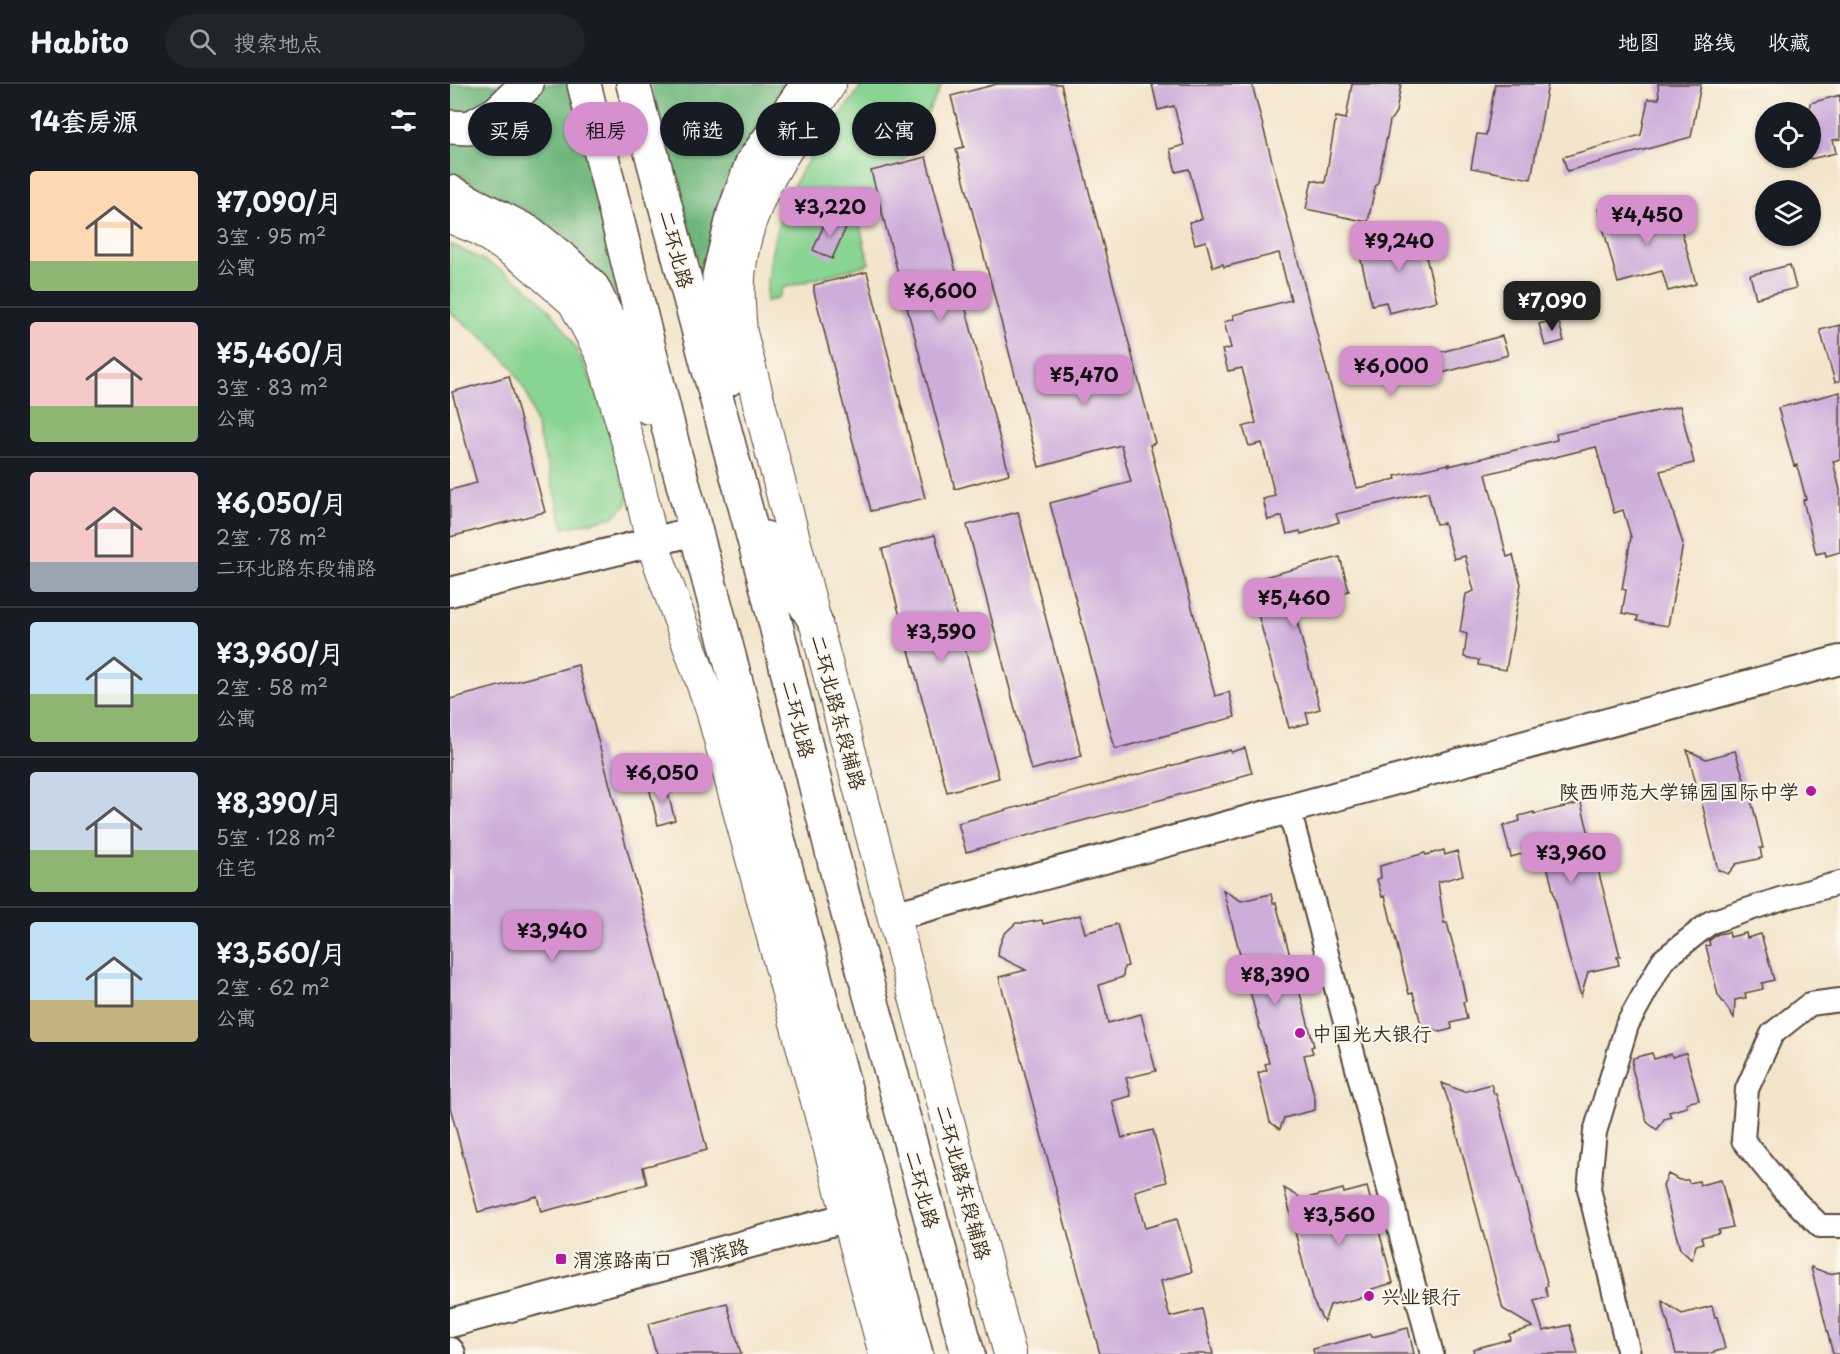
<!DOCTYPE html>
<html lang="zh">
<head>
<meta charset="utf-8">
<style>
  :root { --surface:#171b24; --page:#20242c; --text:#f1f3f6; --muted:#9ea1a6; --line:#363941; --accent:#d690ce }
  body { margin:0; font-family:"Playpen Sans","LXGW WenKai TC",sans-serif; background:var(--page); color:var(--text); height:100vh; display:flex; flex-direction:column; font-size:22px; white-space:nowrap }
  * { box-sizing:border-box; margin:0 }
  p { font-size:20px; color:var(--muted) }
  .icon { flex:none; width:33px; height:33px; fill:none; stroke:currentColor; stroke-width:2; stroke-linecap:round; stroke-linejoin:round }
  .map { position:relative; flex:1; overflow:hidden }
  .drawer { display:flex; flex-direction:column; background:var(--surface); width:450px }
  .drawer>* { flex:none }
  .banner { position:absolute; left:18px; top:18px; width:570px; height:54px; display:flex; gap:12px }
  .tools { position:absolute; left:1305px; top:18px; display:grid; gap:12px }
  .tools a { display:grid; place-items:center; width:66px; height:66px; border-radius:50%; background:var(--surface); box-shadow:0 2px 4px #0004; font-size:30px }
  .price { position:absolute; translate:-50% -51px; padding:0 14px; border-radius:12px; background:var(--accent); color:#111; font-size:20px; line-height:39px; filter:drop-shadow(0 2px 3px #0008) }
  .price::after { content:''; position:absolute; left:50%; top:36px; width:18px; height:14px; margin-left:-9px; background:inherit; clip-path:polygon(0 0,100% 0,50% 100%) }
  .price.on { background:#222; color:#fff }
  ul { padding:0; list-style:none }
  li { display:flex; align-items:center; gap:18px; height:150px; padding:0 30px }
  li+li { border-top:2px solid var(--line) }
  li span { display:grid; place-items:center; flex:none; width:168px; height:120px; border-radius:6px; color:#555 }
  li>.icon { margin-inline-start:auto }
  span .icon { width:72px; height:72px; fill:#fffc; stroke-width:1 }
  li b { font-size:26px }
  h2 { display:flex; justify-content:space-between; align-items:center; height:72px; padding:0 30px; font-size:26px }
  .pill { padding:0 21px; border-radius:27px; background:var(--surface); box-shadow:0 2px 4px #0004; font-size:21px; line-height:54px }
  .pill.on { background:var(--accent); color:#111 }
  header { display:flex; align-items:center; gap:36px; box-sizing:border-box; height:84px; padding:0 30px; background:var(--surface); border-bottom:2px solid var(--line) }
  header strong { font-size:28px }
  nav { display:flex; gap:33px; margin-inline-start:auto; font-size:21px }
  .search { width:420px; height:54px; background:var(--page); display:flex; align-items:center; gap:15px; box-sizing:border-box; padding:0 21px; border-radius:33px; color:var(--muted); font-size:22px }
  main { display:flex; flex:1; min-height:0 }
  .map>svg:first-child { display:block }
  .green { fill:#88d492; stroke:#627f58; stroke-width:1.5 }
  .forest { fill:#6eb67c; stroke:#54704d; stroke-width:1.5 }
  .building { fill:#cdaeda }
  .lines { fill:none; stroke-linecap:round; stroke-linejoin:round }
  .minor-casing { stroke:#574638; stroke-width:26 }
  .tertiary-casing { stroke:#574638; stroke-width:32 }
  .secondary-casing { stroke:#574638; stroke-width:34 }
  .trunk-casing { stroke:#574638; stroke-width:36 }
  .minor { stroke:#fff; stroke-width:22 }
  .tertiary { stroke:#fff; stroke-width:28 }
  .secondary { stroke:#fff; stroke-width:32 }
  .trunk { stroke:#fff; stroke-width:33 }
  .poi-dot { fill:#b5179e; stroke:#fbf7ec; stroke-width:2 }
  .labels { text-anchor:middle; dominant-baseline:central; stroke-width:4.5; stroke-linejoin:round; paint-order:stroke }
  .street-label { font-size:20px; fill:#3b2a1e; stroke:#fbf7ec }
  .poi-label { font-size:20px; fill:#3b2a1e; stroke:#fbf7ec; text-anchor:start }
</style>
</head>
<body>
<header>
<strong>Habito</strong>
<div class="search"><svg class="icon" aria-label="search" viewBox="0 0 24 24"><circle cx="10" cy="10" r="6"/><path d="M15 15l6 6"/></svg>搜索地点</div>
<nav><a>地图</a><a>路线</a><a>收藏</a></nav>
</header>
<main>
<section class="drawer">
<h2>14套房源<svg class="icon" aria-label="filters" viewBox="0 0 24 24"><path d="M4 7h16M4 17h16"/><circle cx="9" cy="7" r="2"/><circle cx="15" cy="17" r="2"/></svg></h2>
<ul>
<li><span style="background:linear-gradient(#ffd9b3 75%,#8fb573 0)"><svg class="icon" aria-label="home" viewBox="0 0 24 24"><path d="M3 11l9-7 9 7M6 9v11h12V9"/></svg></span><div><b>¥7,090/月</b><p>3室 · 95 m²</p><p>公寓</p></div></li>
<li><span style="background:linear-gradient(#f6c9c9 70%,#8fb573 0)"><svg class="icon" aria-label="home" viewBox="0 0 24 24"><path d="M3 11l9-7 9 7M6 9v11h12V9"/></svg></span><div><b>¥5,460/月</b><p>3室 · 83 m²</p><p>公寓</p></div></li>
<li><span style="background:linear-gradient(#f6c9c9 75%,#9aa5b1 0)"><svg class="icon" aria-label="home" viewBox="0 0 24 24"><path d="M3 11l9-7 9 7M6 9v11h12V9"/></svg></span><div><b>¥6,050/月</b><p>2室 · 78 m²</p><p>二环北路东段辅路</p></div></li>
<li><span style="background:linear-gradient(#bfe0f5 60%,#8fb573 0)"><svg class="icon" aria-label="home" viewBox="0 0 24 24"><path d="M3 11l9-7 9 7M6 9v11h12V9"/></svg></span><div><b>¥3,960/月</b><p>2室 · 58 m²</p><p>公寓</p></div></li>
<li><span style="background:linear-gradient(#c9d6e8 65%,#8fb573 0)"><svg class="icon" aria-label="home" viewBox="0 0 24 24"><path d="M3 11l9-7 9 7M6 9v11h12V9"/></svg></span><div><b>¥8,390/月</b><p>5室 · 128 m²</p><p>住宅</p></div></li>
<li><span style="background:linear-gradient(#bfe0f5 65%,#c2b280 0)"><svg class="icon" aria-label="home" viewBox="0 0 24 24"><path d="M3 11l9-7 9 7M6 9v11h12V9"/></svg></span><div><b>¥3,560/月</b><p>2室 · 62 m²</p><p>公寓</p></div></li>
</ul>
</section>
<div class="map">
<svg width="1390" height="1270" viewBox="0 0 1390 1270">
  <rect width="100%" height="100%" fill="#fbf7ec"/>
  <filter id="ink" filterUnits="userSpaceOnUse"><feTurbulence type="fractalNoise" baseFrequency=".0167" numOctaves="2"/><feDisplacementMap in="SourceGraphic" scale="12" xChannelSelector="R" yChannelSelector="G"/><feConvolveMatrix kernelMatrix="1 2 1 2 8 2 1 2 1" color-interpolation-filters="sRGB"/></filter>
  <filter id="wash" filterUnits="userSpaceOnUse"><feTurbulence type="fractalNoise" baseFrequency=".008" numOctaves="4" result="noise"/><feDisplacementMap in="SourceGraphic" scale="24" xChannelSelector="R" yChannelSelector="G"/><feGaussianBlur stdDeviation="1.35" result="paint"/><feColorMatrix in="noise" values="0 0 0 0 0 0 0 0 0 0 0 0 0 0 0 0 0 1.4 0 .05"/><feComposite in="paint" operator="in"/></filter>
  <g filter="url(#wash)">
    <rect width="100%" height="100%" fill="#f3e5cc"/>
    <!-- green -->
    <path class="green" d="M413,0h79l-54,107 -34,9 15,64 -86,24 -4,9 -13,5c3,-35 7,-70 21,-103 18,-41 50,-78 76,-115z
      M0,160c20,10 42,19 61,32 75,49 93,139 117,220l-1,8 -14,13 -49,11 -36,-132 -16,-29 -25,-26 -37,-29z"/>
    <!-- forest -->
    <path class="forest" d="M0,0h119l54,213 -6,-1c-16,-22 -39,-48 -60,-65 -32,-24 -72,-40 -107,-57z
      M201,0h141l-71,121 -8,25 -5,35 -4,10 -3,-2z"/>
    <g id="blocks">
      <!-- building -->
      <path class="building" d="M547,0h64l94,359 -5,2 65,251 14,-4 6,25 -120,32 -65,-246 81,-21 -10,-37 -82,22 -83,-318 8,-2 -13,-51z
        M702,0h100l105,404 39,-9 -1,-3 54,-12v2l108,-26 -1,-6 124,-28 14,57 -34,8 23,73 -15,82 -31,-5 1,-5 -16,-3 4,-23 -4,-1 9,-52 -8,-27 -9,3 -18,-66 -110,27 21,83 6,-2 8,29 -15,86 -28,-5 1,-5 -15,-3 3,-23 -7,-2 6,-38 8,-3 -9,-35 -11,3 -10,-36 -8,1 -8,-32 -92,22 3,8 -38,12 -1,-3 -13,3 -5,-18 -14,4 -5,-21 12,-3 -13,-53 -13,3 -6,-19 13,-4 -14,-55 -14,3 -6,-21 9,-2 -7,-26 10,-3 -1,-4 58,-15 -12,-47 -55,14 -1,-3 -10,3 -7,-26 -11,3 -6,-22 13,-3 -13,-50 -13,3 -6,-23 14,-4 -10,-39 -16,4z
        M902,0h49l-5,28 -6,9 -12,61 -3,5 -7,35 -62,-13 6,-29 13,3 11,-66 10,2z
        M1045,0h53l-17,95 -60,-11 6,-34 9,1z
        M1208,0h43l-10,53 -124,34 -4,-14 78,-22 7,-36h11z
        M1390,11v44l-7,1 3,13 -26,6v-56z
        M476,73l83,317 -54,15 -84,-318z
        M1176,117l5,20 45,-11 20,74 -28,7 -6,-20 -44,12 -20,-74z
        M378,132l19,9 -15,34 -19,-9z
        M969,145l18,72 -48,12 -3,-11 -14,3 -12,-49 14,-3 -4,-12z
        M1340,181l6,23 -40,10 -6,-23z
        M417,188l58,226 -54,13 -57,-219v-7z
        M1108,235l6,22 -19,5 -6,-22z
        M1390,241v56l-5,1 -15,-52z
        M1052,252l6,19 -84,23 -6,-20z
        M59,292l36,136 -95,25v-47l27,-7 -25,-91z
        M1390,308v68l-7,1 7,29v62l-14,4 -1,-4 -9,2 -13,-54 3,-1 -9,-34 -3,1 -16,-58z
        M568,428l64,244 -51,14 -64,-245z
        M485,451l64,243 -52,14 -65,-243z
        M890,473l9,34 -56,15 27,103 -14,4 3,10 -20,5 -40,-147z
        M128,581l129,485 -64,17 4,17 -106,28 -4,-16 -59,16 -28,-105v-408z
        M795,664l7,25 -14,4v2l-272,73 -8,-29 272,-73 1,2z
        M1237,666l19,9 29,-8 18,56 10,41h-3l2,10 -26,6 -8,10 -10,-4 -18,-75h-1z
        M215,699l10,37 -17,5 -9,-38z
        M1131,719l39,153 -3,1 2,8 -31,7 -7,24 -13,-42 -25,-106 -32,9 -8,-31 17,-5 -1,-5 15,-4v2z
        M994,766l1,5 12,-4 6,24 -25,7 6,41h3l11,40 8,38 -3,1 4,17 -16,4 1,6 -12,3 -6,-3 -11,3 -10,-39 -4,1 -24,-98 -3,1 -5,-18 4,-1 -1,-12 45,-13 1,2z
        M773,806l18,11 30,-7 2,9h3l38,143 -3,1 2,6 -9,2 11,44v11l-31,8 -4,11 -10,-7 -12,-49 9,-3 -2,-6 4,-1z
        M630,831l5,18 32,-9 11,42 -4,1 -1,10 -24,8 6,23 3,15 33,-9 15,57 -30,7 5,18 -19,5 10,37 31,-8 14,52 -32,9 10,37 32,-9 15,53 -31,9 4,18 5,18 32,-8 11,45h-113l-101,-377 27,-7 -28,-14 1,-9 5,-13 12,-11h9l17,-3 1,4z
        M1279,848l1,5 16,-4 1,5 14,-4 13,46 -12,3 1,6 -18,4 1,5 -11,2 -1,18 -16,-23 -12,-49 4,-1 -1,-4 9,-7z
        M1202,969l2,6 17,-5 1,3 14,-4 13,47 -13,3 1,4 -18,5 2,5 -7,2 -7,11 -10,-8 -15,-54 1,-10z
        M992,999l22,9 27,-8 3,10h2l52,192 -3,1 3,10 -14,4 9,30 27,-6 8,29h-104l-1,-5 37,-10 -1,-5 24,-7 -30,-18 -53,-203z
        M1218,1090l11,6h9l1,3 10,-2 1,4 21,-5 12,47 -15,3 1,3 -18,4 2,6 -7,2 -4,15 -12,-11 -17,-63z
        M917,1103l26,96 -21,6 1,6 -43,10 -6,17 -12,-23 -28,-111 19,11 40,-10 1,4z
        M1361,1183l18,7 11,-2v82h-7z
        M1212,1217l20,13 30,-8 3,11h2l8,32 -18,5h-31z
        M277,1219l14,51h-85l-8,-30z
        M958,1244l6,26h-100l-1,-5 58,-15 1,3z"/>
    </g>
  </g>
  <g filter="url(#ink)">
    <use href="#blocks" fill-opacity="0" stroke="#574638" stroke-width="1.5"/>
    <g class="lines">
      <!-- minor casing -->
      <g class="minor-casing">
        <path id="minor" d="M839,725l143,545
          M1390,916l-30,4 -38,30 -25,55 -4,51 40,49 37,37h20
          M1179,1270l-40,-165 6,-57 32,-107 36,-65 48,-38 69,-23 60,-16"/>
      </g>
      <!-- tertiary casing -->
      <g class="tertiary-casing">
        <path id="tertiary" d="M0,508l246,-61
          M443,832l947,-256
          M0,1239l399,-106
          M0,1268l1,2"/>
      </g>
      <!-- secondary casing -->
      <g class="secondary-casing">
        <path id="secondary" d="M380,0c-37,56 -79,107 -89,176 -4,24 -2,49 0,73l74,288 195,733
          M0,133l29,12 47,31 48,42 28,53 32,108 18,79 60,168 173,644"/>
      </g>
      <!-- trunk casing -->
      <g class="trunk-casing">
        <path id="trunk" d="M134,0l91,370 241,900
          M183,0l133,501 76,307 126,462
          M0,43l19,1 28,-15 30,-29
          M0,108l80,41 35,28 28,27 26,54 29,65
          M277,296l-8,-104 15,-63 18,-50 56,-79
          M315,454l50,83"/>
      </g>
      <!-- minor -->
      <use href="#minor" class="minor"/>
      <!-- tertiary -->
      <use href="#tertiary" class="tertiary"/>
      <!-- secondary -->
      <use href="#secondary" class="secondary"/>
      <!-- trunk -->
      <use href="#trunk" class="trunk"/>
    </g>
  </g>
  <!-- markers -->
  <g class="poi-dot">
    <circle cx="1361" cy="707" r="6"/>
    <circle cx="850" cy="949" r="6"/>
    <rect x="105" y="1169" width="12" height="12" rx="3"/>
    <circle cx="919" cy="1212" r="6"/>
  </g>
  <g class="labels">
    <!-- street labels -->
    <g class="street-label">
      <text transform="translate(227 165) rotate(75)">二环北路</text>
      <text transform="translate(389 628) rotate(75)">二环北路东段辅路</text>
      <text transform="translate(349 635) rotate(76)">二环北路</text>
      <text transform="translate(514 1098) rotate(75)">二环北路东段辅路</text>
      <text transform="translate(473 1105) rotate(75)">二环北路</text>
      <text transform="translate(269 1168) rotate(-15)">渭滨路</text>
    </g>
    <!-- poi labels -->
    <g class="poi-label">
      <text x="1349" y="707" text-anchor="end">陕西师范大学锦园国际中学</text>
      <text x="862" y="949">中国光大银行</text>
      <text x="123" y="1175">渭滨路南口</text>
      <text x="931" y="1212">兴业银行</text>
    </g>
  </g>
</svg>
<div class="tools">
<a><svg class="icon" aria-label="locate" viewBox="0 0 24 24"><circle cx="12" cy="12" r="6"/><path d="M12 2v4M12 18v4M2 12h4M18 12h4"/></svg></a>
<a><svg class="icon" aria-label="layers" viewBox="0 0 24 24"><path d="M12 4l9 5-9 5-9-5zM3 14l9 5 9-5"/></svg></a>
</div>
<b class="price" style="left:380px;top:154px">¥3,220</b>
<b class="price" style="left:1197px;top:162px">¥4,450</b>
<b class="price" style="left:949px;top:188px">¥9,240</b>
<b class="price" style="left:490px;top:238px">¥6,600</b>
<b class="price on" style="left:1102px;top:248px">¥7,090</b>
<b class="price" style="left:941px;top:313px">¥6,000</b>
<b class="price" style="left:634px;top:322px">¥5,470</b>
<b class="price" style="left:844px;top:545px">¥5,460</b>
<b class="price" style="left:491px;top:579px">¥3,590</b>
<b class="price" style="left:212px;top:720px">¥6,050</b>
<b class="price" style="left:1121px;top:800px">¥3,960</b>
<b class="price" style="left:102px;top:878px">¥3,940</b>
<b class="price" style="left:825px;top:922px">¥8,390</b>
<b class="price" style="left:889px;top:1162px">¥3,560</b>
<div class="banner">
<a class="pill">买房</a>
<a class="pill on">租房</a>
<a class="pill">筛选</a>
<a class="pill">新上</a>
<a class="pill">公寓</a>
</div>
</div>
</main>
</body>
</html>
